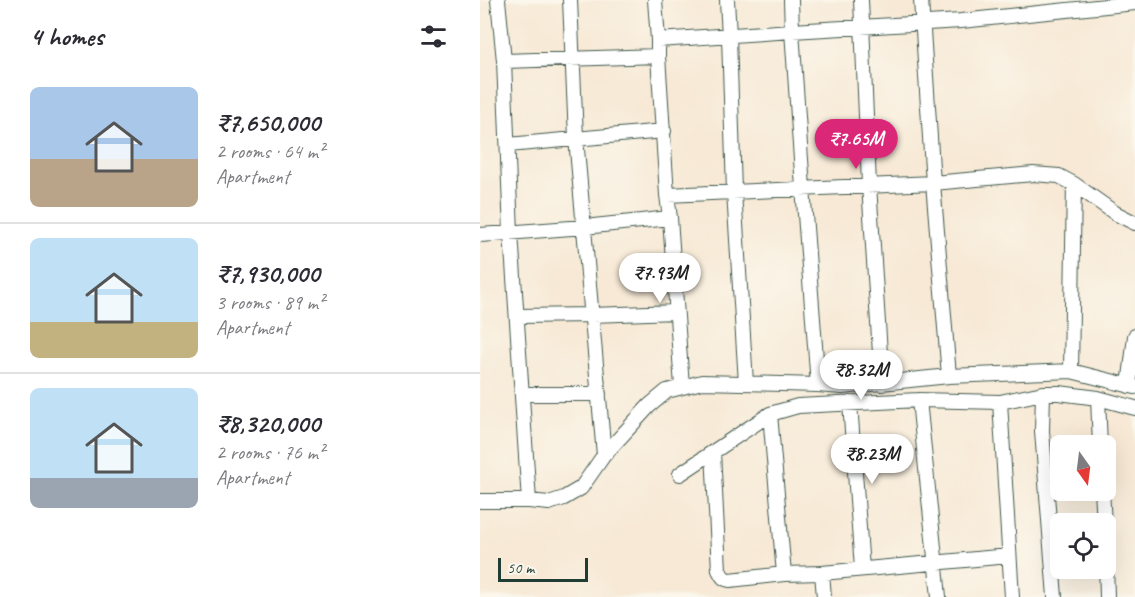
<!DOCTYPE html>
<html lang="en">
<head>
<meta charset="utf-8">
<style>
  :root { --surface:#fff; --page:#f2f2f3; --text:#2b2b33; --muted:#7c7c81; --line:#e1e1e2; --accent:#db2777 }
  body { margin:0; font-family:Caveat,sans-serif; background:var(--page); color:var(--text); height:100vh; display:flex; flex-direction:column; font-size:22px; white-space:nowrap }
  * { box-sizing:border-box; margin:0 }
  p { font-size:20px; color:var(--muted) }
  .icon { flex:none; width:33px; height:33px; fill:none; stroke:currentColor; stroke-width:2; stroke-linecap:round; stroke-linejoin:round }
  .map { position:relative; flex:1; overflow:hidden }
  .details { display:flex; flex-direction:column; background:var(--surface); width:480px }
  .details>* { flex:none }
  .needle { width:39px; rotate:166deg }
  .controls { position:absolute; left:570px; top:435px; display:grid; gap:12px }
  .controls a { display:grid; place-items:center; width:66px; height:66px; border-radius:9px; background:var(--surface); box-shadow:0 6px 24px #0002; font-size:30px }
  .scale { position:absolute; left:18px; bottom:15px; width:90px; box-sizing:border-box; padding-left:6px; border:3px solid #1f3d34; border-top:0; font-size:16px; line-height:21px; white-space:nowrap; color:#1f3d34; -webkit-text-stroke:4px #fbf7ec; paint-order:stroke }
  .price { position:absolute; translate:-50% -51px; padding:0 14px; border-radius:21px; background:#fff; color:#222; font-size:20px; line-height:39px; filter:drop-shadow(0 2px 3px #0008) }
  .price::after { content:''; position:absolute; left:50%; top:36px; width:18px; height:14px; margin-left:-9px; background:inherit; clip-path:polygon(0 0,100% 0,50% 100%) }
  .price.active { background:var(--accent); color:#fff }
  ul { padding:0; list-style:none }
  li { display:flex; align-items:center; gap:18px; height:150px; padding:0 30px }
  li+li { border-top:2px solid var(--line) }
  li span { display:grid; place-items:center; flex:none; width:168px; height:120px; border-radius:9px; color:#555 }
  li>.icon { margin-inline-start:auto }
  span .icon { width:72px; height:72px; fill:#fffc; stroke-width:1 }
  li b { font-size:26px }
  h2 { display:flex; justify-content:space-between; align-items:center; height:72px; padding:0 30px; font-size:26px }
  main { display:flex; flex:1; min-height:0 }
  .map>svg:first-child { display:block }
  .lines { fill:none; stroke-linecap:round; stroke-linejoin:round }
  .minor-casing { stroke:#3f574c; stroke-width:16 }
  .minor { stroke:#fff; stroke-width:14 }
</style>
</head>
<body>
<main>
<section class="details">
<h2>4 homes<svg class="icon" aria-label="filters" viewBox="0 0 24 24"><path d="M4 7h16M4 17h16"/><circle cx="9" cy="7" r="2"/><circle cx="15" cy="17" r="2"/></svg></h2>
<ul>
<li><span style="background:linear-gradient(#a9c7e8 60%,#b9a48a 0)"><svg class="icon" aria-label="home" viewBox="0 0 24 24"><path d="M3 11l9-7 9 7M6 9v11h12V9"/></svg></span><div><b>₹7,650,000</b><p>2 rooms · 64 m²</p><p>Apartment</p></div></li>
<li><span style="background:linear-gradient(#bfe0f5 70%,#c2b280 0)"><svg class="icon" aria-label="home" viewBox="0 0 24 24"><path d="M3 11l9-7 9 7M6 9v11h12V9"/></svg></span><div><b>₹7,930,000</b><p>3 rooms · 89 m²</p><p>Apartment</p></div></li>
<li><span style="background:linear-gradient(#bfe0f5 75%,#9aa5b1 0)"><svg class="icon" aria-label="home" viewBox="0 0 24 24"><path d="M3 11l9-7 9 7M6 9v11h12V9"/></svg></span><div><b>₹8,320,000</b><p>2 rooms · 76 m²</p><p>Apartment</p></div></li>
</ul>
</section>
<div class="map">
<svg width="655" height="597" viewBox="0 0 655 597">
  <rect width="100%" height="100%" fill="#fbf7ec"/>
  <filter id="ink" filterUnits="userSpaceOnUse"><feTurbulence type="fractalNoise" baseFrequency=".0167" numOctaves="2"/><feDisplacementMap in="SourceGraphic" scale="12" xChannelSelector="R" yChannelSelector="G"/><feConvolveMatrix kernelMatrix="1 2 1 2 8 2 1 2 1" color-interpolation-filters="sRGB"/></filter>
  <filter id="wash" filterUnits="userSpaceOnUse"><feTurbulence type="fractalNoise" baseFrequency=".008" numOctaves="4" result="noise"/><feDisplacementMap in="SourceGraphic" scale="24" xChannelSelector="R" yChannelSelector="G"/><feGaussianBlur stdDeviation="1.35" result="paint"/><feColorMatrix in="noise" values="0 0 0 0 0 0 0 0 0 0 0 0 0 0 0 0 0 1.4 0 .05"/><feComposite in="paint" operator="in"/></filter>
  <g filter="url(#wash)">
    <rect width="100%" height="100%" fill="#f7e9d5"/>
  </g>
  <g filter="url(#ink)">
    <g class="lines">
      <!-- minor casing -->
      <g class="minor-casing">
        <path id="minor" d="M18,0l6,61 7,172 18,268
          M90,0l6,138 28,317
          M175,0l3,40
          M247,0l2,36 5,156 12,191
          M311,0l1,31 169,-10 174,-18
          M381,0l8,185 13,199
          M441,0l12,183 100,-9 26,2 15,8 41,29 20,10
          M178,56l9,139
          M24,61l154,-5v-16l134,-9 11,157 15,197
          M28,145l156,-14
          M190,218l12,169
          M0,235l104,-8 86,-9 -3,-23 266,-12 16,193
          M37,316l75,-1 84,-3
          M591,371l3,-187
          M649,386l6,-50
          M563,393l-1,38 13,166
          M42,394h77
          M618,398l2,48
          M439,400l20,197
          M520,402l12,195
          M370,403l12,166
          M290,414l14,160
          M233,452l6,118c3,6 4,9 11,10l54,-6 38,-1 2,24
          M200,474l90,-60 28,-8 121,-6 81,2 43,-9h16l39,5 37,10
          M622,490l2,34
          M0,501h49l20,2 15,-5 17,-10 23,-33 45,-49 18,-15 35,-9 116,3 24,2 107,-11 122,-5 64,16
          M626,562l1,35
          M342,573l187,-17"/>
      </g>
      <!-- minor -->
      <use href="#minor" class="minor"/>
    </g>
  </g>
</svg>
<div class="controls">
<a><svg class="needle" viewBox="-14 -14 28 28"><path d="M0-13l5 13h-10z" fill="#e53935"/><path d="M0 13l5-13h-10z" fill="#7c7c81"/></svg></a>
<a><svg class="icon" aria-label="locate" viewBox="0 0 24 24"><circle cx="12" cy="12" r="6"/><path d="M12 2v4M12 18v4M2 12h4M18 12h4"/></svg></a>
</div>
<div class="scale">50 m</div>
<b class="price active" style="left:376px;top:170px">₹7.65M</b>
<b class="price" style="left:180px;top:304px">₹7.93M</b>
<b class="price" style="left:381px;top:401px">₹8.32M</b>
<b class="price" style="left:392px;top:485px">₹8.23M</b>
</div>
</main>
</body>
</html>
